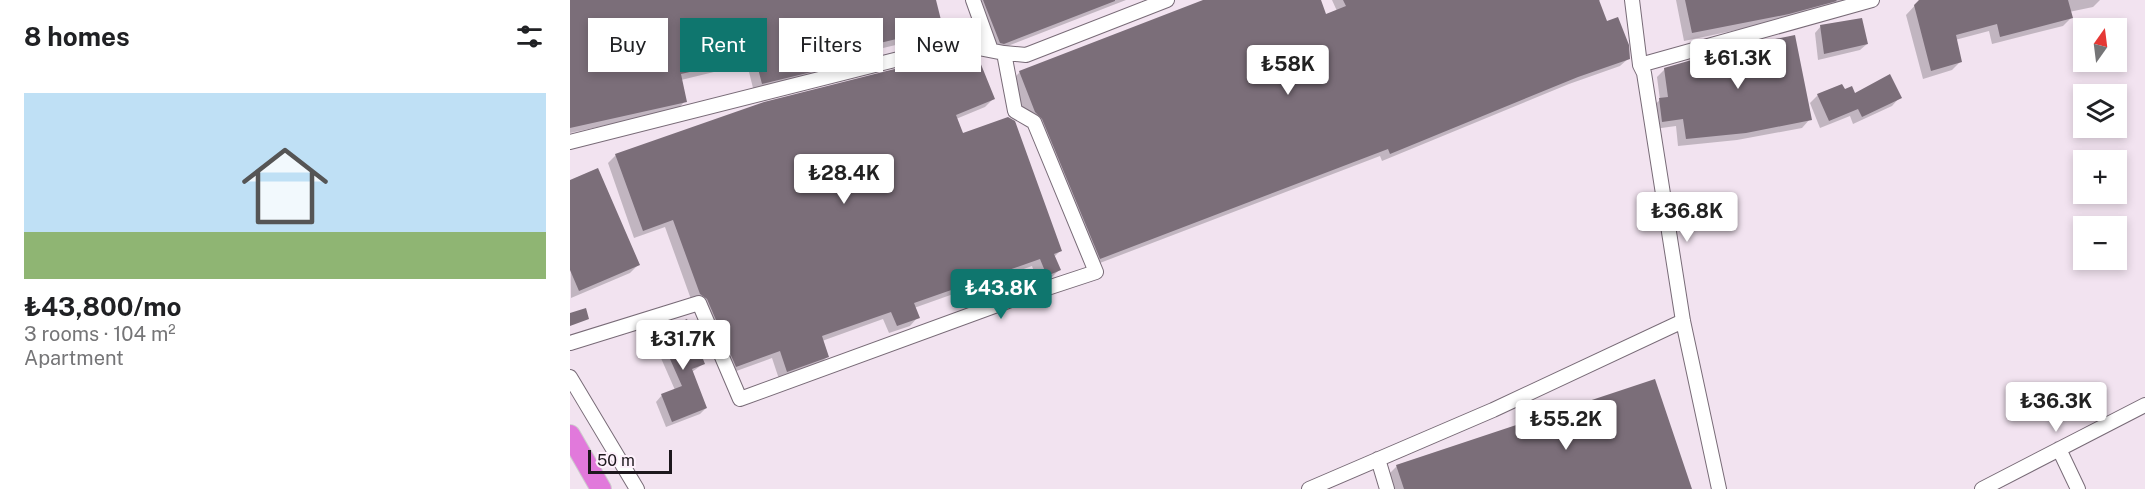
<!DOCTYPE html>
<html lang="en">
<head>
<meta charset="utf-8">
<style>
  :root { --surface:#fff; --page:#f6f6f6; --text:#202124; --muted:#757577; --accent:#0f766e }
  body { margin:0; font-family:"Public Sans",sans-serif; background:var(--page); color:var(--text); height:100vh; display:flex; flex-direction:column; font-size:22px; white-space:nowrap }
  * { box-sizing:border-box; margin:0 }
  p { font-size:20px; color:var(--muted) }
  .icon { flex:none; width:33px; height:33px; fill:none; stroke:currentColor; stroke-width:2; stroke-linecap:round; stroke-linejoin:round }
  .map { position:relative; flex:1; overflow:hidden }
  .details { display:flex; flex-direction:column; background:var(--surface); width:570px }
  .details>* { flex:none }
  .banner { position:absolute; left:18px; top:18px; width:570px; height:54px; display:flex; gap:12px }
  .needle { width:39px; rotate:14deg }
  .buttons { position:absolute; left:1503px; top:18px; display:grid; gap:12px }
  .buttons a { display:grid; place-items:center; width:54px; height:54px; border-radius:0px; background:var(--surface); box-shadow:0 3px 9px #0003; font-size:30px }
  .scale { position:absolute; left:18px; bottom:15px; width:84px; box-sizing:border-box; padding-left:6px; border:3px solid #1d181d; border-top:0; font-size:16px; line-height:21px; white-space:nowrap; color:#1d181d; -webkit-text-stroke:4px #fef1fc; paint-order:stroke }
  .price { position:absolute; translate:-50% -51px; padding:0 14px; border-radius:6px; background:#fff; color:#222; font-size:20px; line-height:39px; filter:drop-shadow(0 2px 3px #0008) }
  .price::after { content:''; position:absolute; left:50%; top:36px; width:18px; height:14px; margin-left:-9px; background:inherit; clip-path:polygon(0 0,100% 0,50% 100%) }
  .price.on { background:var(--accent); color:#fff }
  ul { padding:0; list-style:none }
  li { display:grid; align-content:center; gap:12px; height:318px; padding:0 24px }
  li span { display:grid; place-items:center; height:186px; border-radius:0px; color:#555 }
  li>.icon { margin-inline-start:auto }
  span .icon { width:108px; height:108px; fill:#fffc; stroke-width:1 }
  li b { font-size:26px }
  h2 { display:flex; justify-content:space-between; align-items:center; height:72px; padding:0 24px; font-size:26px }
  .pill { padding:0 21px; border-radius:0px; background:var(--surface); box-shadow:0 3px 9px #0003; font-size:21px; line-height:54px }
  .pill.on { background:var(--accent); color:#fff }
  main { display:flex; flex:1; min-height:0 }
  .map>svg:first-child { display:block }
  .shadow { fill:#0003 }
  .building { fill:#7b6e79 }
  .lines { fill:none; stroke-linecap:round; stroke-linejoin:round }
  .minor-casing { stroke:#786b77; stroke-width:16 }
  .highway-casing { stroke:#cdcccd; stroke-width:22 }
  .minor { stroke:#fff; stroke-width:14 }
  .highway { stroke:#e179db; stroke-width:20 }
</style>
</head>
<body>
<main>
<section class="details">
<h2>8 homes<svg class="icon" aria-label="filters" viewBox="0 0 24 24"><path d="M4 7h16M4 17h16"/><circle cx="9" cy="7" r="2"/><circle cx="15" cy="17" r="2"/></svg></h2>
<ul>
<li><span style="background:linear-gradient(#bfe0f5 75%,#8fb573 0)"><svg class="icon" aria-label="home" viewBox="0 0 24 24"><path d="M3 11l9-7 9 7M6 9v11h12V9"/></svg></span><div><b>₺43,800/mo</b><p>3 rooms · 104 m²</p><p>Apartment</p></div></li>
</ul>
</section>
<div class="map">
<svg width="1575" height="489" viewBox="0 0 1575 489">
  <rect width="100%" height="100%" fill="#f2e3f0"/>
  <!-- shadow -->
  <path class="shadow" d="M0,0h364l7,28 -8,8 -108,26 1,5 -8,8 -64,17 -7,-28 -66,16 4,21 -8,9 -107,23z
    M402,0h154l-131,51z
    M637,0h112l6,16 12,-5 -5,-11h268l-2,2 8,21 23,35 -9,8 -51,18 -187,77 -2,-5 -288,110 -64,-145 -16,-41 8,-8z
    M1106,0h180l-76,21 -96,20z
    M1350,0h180l-7,7 -24,5 2,6 -8,8 -71,18 -3,-13 -34,9 5,22 -8,8 -29,9 -17,-64z
    M1251,26l46,18 -7,6 -42,10 -3,-27z
    M1095,69l145,50 -8,9 -65,12 -59,6 -2,-20 -22,3 -3,-21 9,-8 -3,-23z
    M1274,91l11,4 45,2 -8,9 -39,18 -3,-8 -30,12 -10,-25 8,-8z
    M423,99l-8,8 -29,12 7,15 97,117 -6,6 5,13 -8,8 -13,5 -6,-17 -118,42 4,9 -8,9 -21,7 -6,-14 -61,22 5,16 -8,8 -40,14 -7,-21 -44,16 -36,-72 -27,-75 -31,11 -26,-75 8,-8z
    M0,182l68,83 -8,8 -59,25z
    M89,333l44,31 -11,8 14,36 -6,6 -34,13 -10,-25 6,-7 13,-5 -22,-50z
    M827,466l293,23h-296l-5,-15z"/>
  <!-- building -->
  <path class="building" d="M0,0h366l7,28 -118,28 3,12 -66,16 -7,-27 -74,17 6,28 -117,26z
    M413,0h132v1l-111,43 -4,-1z
    M633,0h118l5,14 20,-8 -3,-6h256l8,21 11,-4 11,28 1,14 -52,18 -188,77 -2,-5 -288,110 -58,-140 -7,-7 -16,-41z
    M1115,0h151l1,1 -48,13 -97,19z
    M1349,0h149l5,18 -73,19 -3,-13 -41,11 6,27 -31,9 -17,-66z
    M1292,18l6,26 -44,10 -4,-29z
    M1225,35l17,85 -66,13 -60,6 -3,-20 -21,3 -3,-24 9,-1 -4,-29 76,-22z
    M388,53l20,4 17,42 -39,16 7,18 45,-16 7,4 47,130 -8,3 7,16 -14,6 -7,-17 -126,44 6,15 -23,8 -6,-14 -69,24 7,21 -42,15 -7,-21 -44,16 -29,-68 -7,-5 -27,-74 -30,11 -28,-77 149,-52z
    M1320,74l12,24 -40,19 -4,-8 -29,12 -12,-27 25,-10 3,5 7,-3 3,7z
    M28,168l42,97 -61,26 -9,-21v-90z
    M16,308l3,11 -19,7v-13z
    M117,319l18,45 -13,5 15,39 -35,14 -11,-28 21,-8 -24,-54z
    M1085,379l37,110h-288l-8,-24z"/>
  <g class="lines">
    <!-- minor casing -->
    <g class="minor-casing">
      <path id="minor" d="M403,0l18,50
        M1062,0l8,65 4,8 39,248 36,168
        M1070,65l232,-65
        M0,142l388,-98 46,9
        M0,343l129,-40 41,96 271,-99 85,-28 -62,-150 -19,-11 -11,-58 22,2 141,-55
        M0,377l67,112
        M1489,449l19,40
        M808,459l9,30
        M739,489l184,-79 190,-89
        M1412,489l163,-84"/>
    </g>
    <!-- highway casing -->
    <g class="highway-casing">
      <path id="highway" d="M0,435l31,54"/>
    </g>
    <!-- minor -->
    <use href="#minor" class="minor"/>
    <!-- highway -->
    <use href="#highway" class="highway"/>
  </g>
</svg>
<div class="buttons">
<a><svg class="needle" viewBox="-14 -14 28 28"><path d="M0-13l5 13h-10z" fill="#e53935"/><path d="M0 13l5-13h-10z" fill="#757577"/></svg></a>
<a><svg class="icon" aria-label="layers" viewBox="0 0 24 24"><path d="M12 4l9 5-9 5-9-5zM3 14l9 5 9-5"/></svg></a>
<a>+</a>
<a>−</a>
</div>
<div class="scale">50 m</div>
<b class="price" style="left:1168px;top:90px">₺61.3K</b>
<b class="price" style="left:718px;top:96px">₺58K</b>
<b class="price" style="left:274px;top:205px">₺28.4K</b>
<b class="price" style="left:1117px;top:243px">₺36.8K</b>
<b class="price on" style="left:431px;top:320px">₺43.8K</b>
<b class="price" style="left:113px;top:371px">₺31.7K</b>
<b class="price" style="left:1486px;top:433px">₺36.3K</b>
<b class="price" style="left:996px;top:451px">₺55.2K</b>
<div class="banner">
<a class="pill">Buy</a>
<a class="pill on">Rent</a>
<a class="pill">Filters</a>
<a class="pill">New</a>
</div>
</div>
</main>
</body>
</html>
